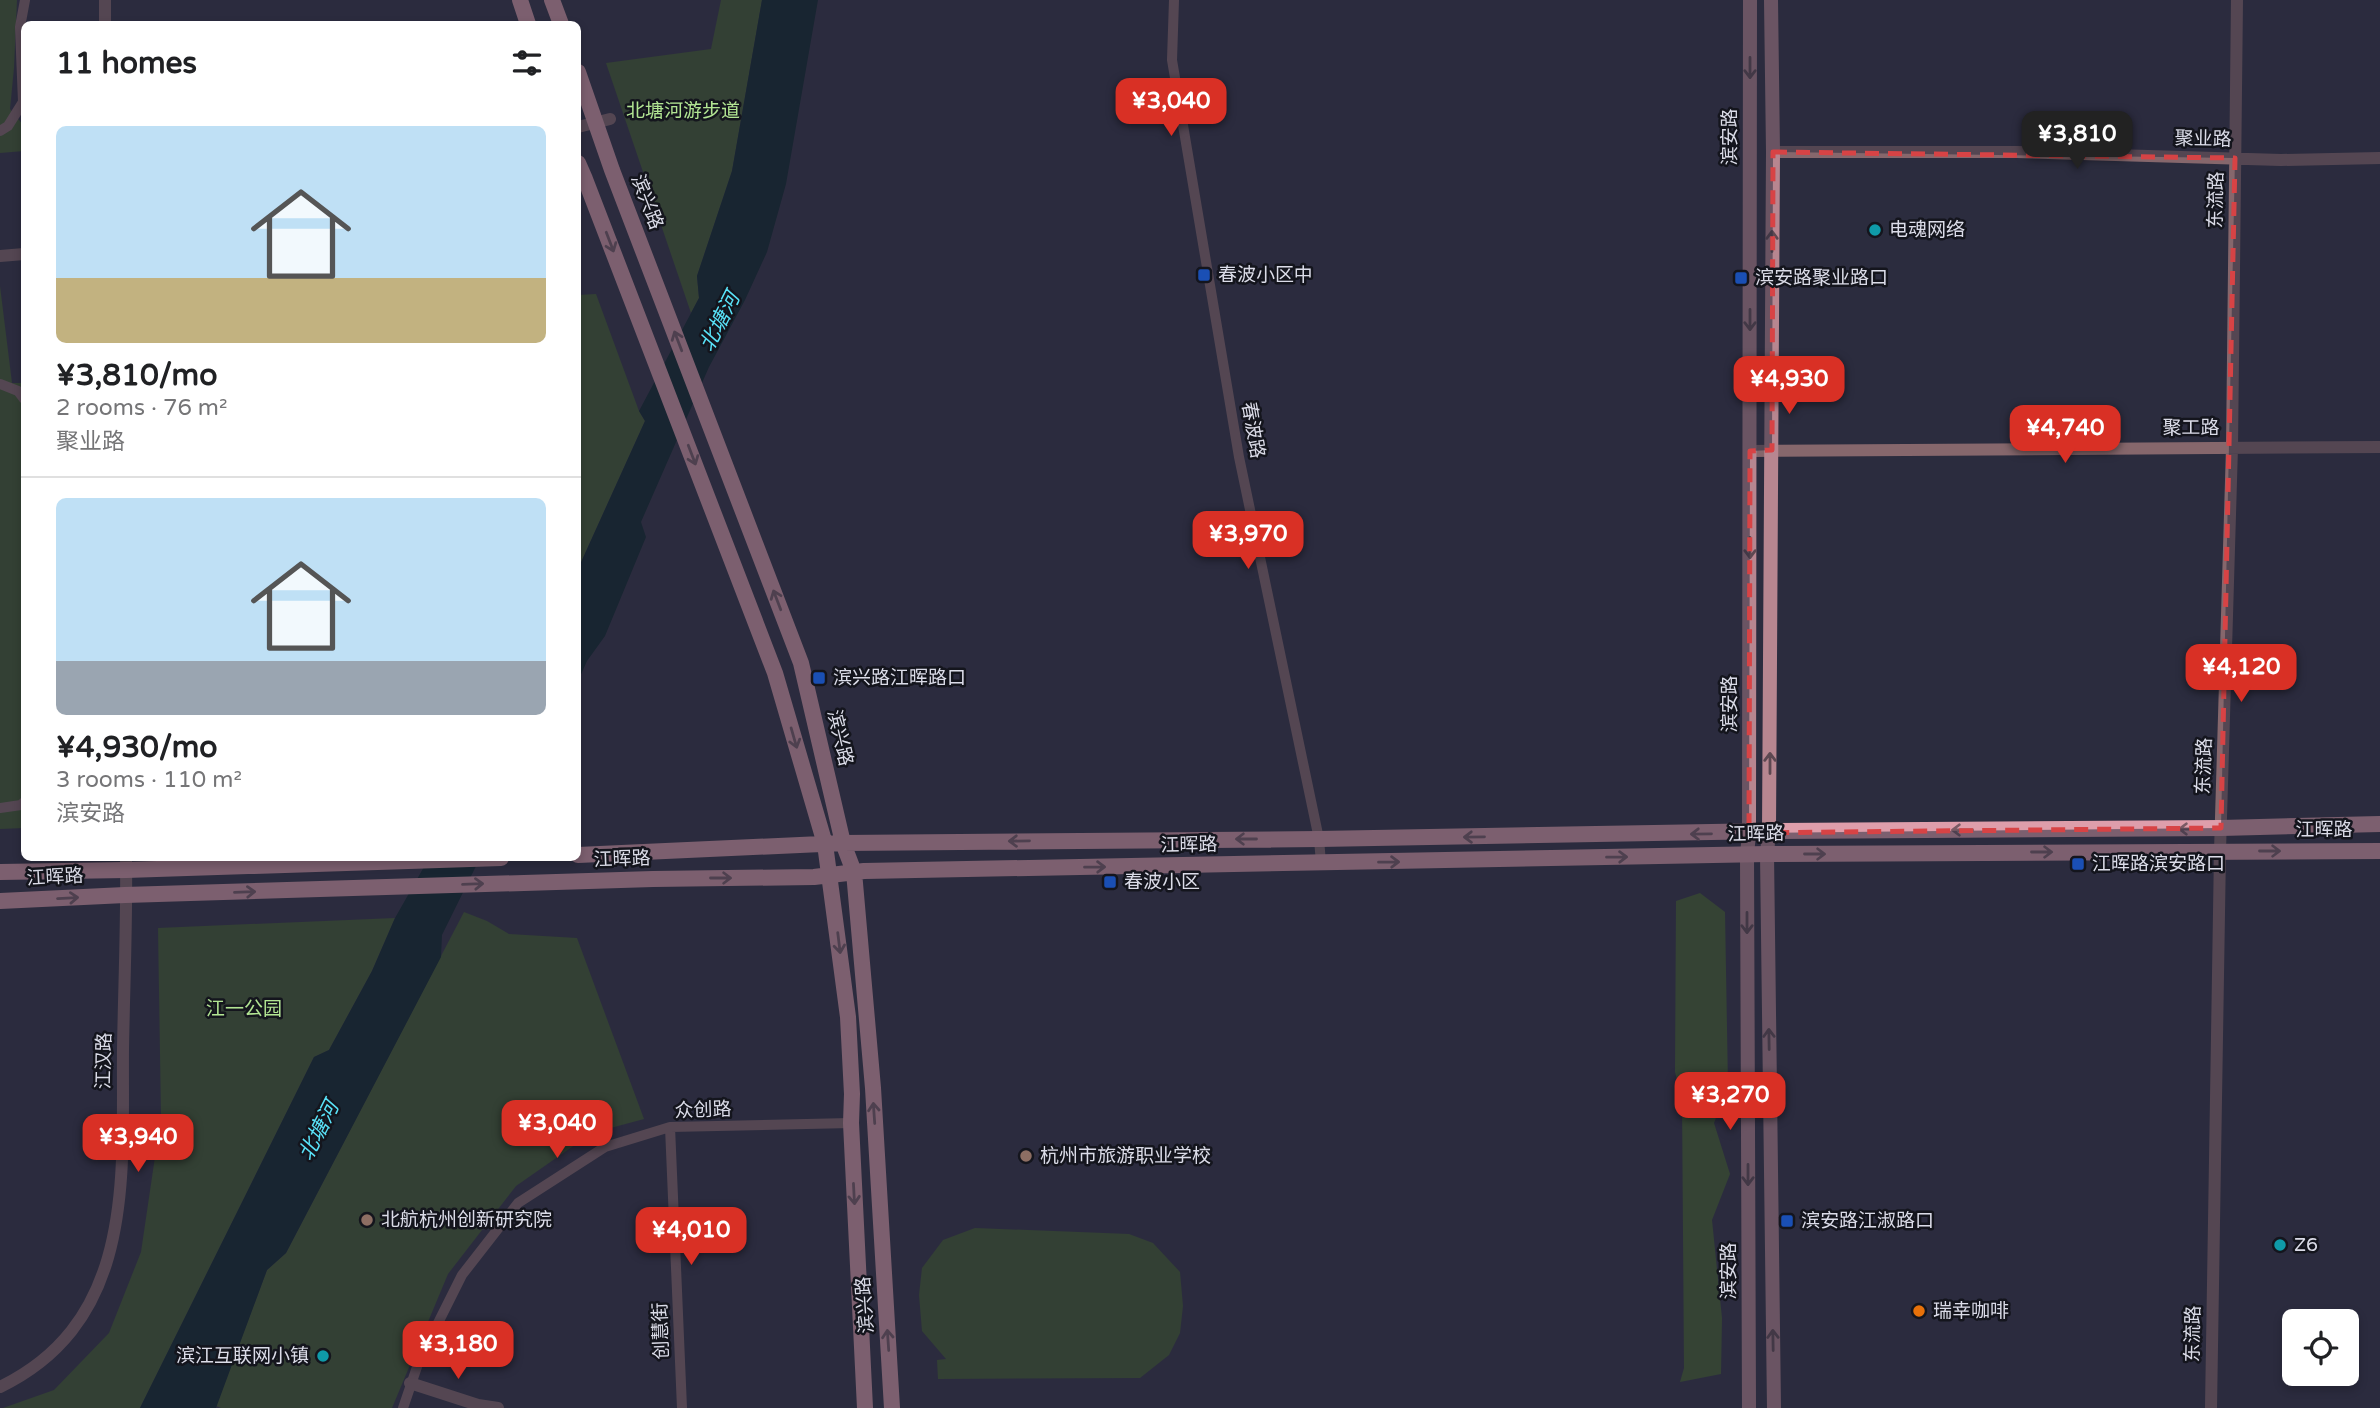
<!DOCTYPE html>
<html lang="en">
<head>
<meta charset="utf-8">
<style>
  :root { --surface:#fff; --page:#f6f6f6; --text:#202124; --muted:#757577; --line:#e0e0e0; --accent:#d93025 }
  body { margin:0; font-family:"Varela Round","Noto Sans SC",sans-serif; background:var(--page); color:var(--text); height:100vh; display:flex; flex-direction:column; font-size:26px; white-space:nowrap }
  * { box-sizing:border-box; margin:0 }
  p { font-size:23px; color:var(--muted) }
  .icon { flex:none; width:38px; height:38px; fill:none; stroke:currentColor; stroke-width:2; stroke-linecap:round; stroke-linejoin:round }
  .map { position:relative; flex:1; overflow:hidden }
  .side { position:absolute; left:21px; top:21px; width:560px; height:840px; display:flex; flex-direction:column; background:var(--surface); border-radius:10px; box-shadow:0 4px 10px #0003 }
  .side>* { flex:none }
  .fabs { position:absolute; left:2282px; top:1309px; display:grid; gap:14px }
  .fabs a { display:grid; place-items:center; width:77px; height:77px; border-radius:10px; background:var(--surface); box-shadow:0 4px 10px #0003; font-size:35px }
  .price { position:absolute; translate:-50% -60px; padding:0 16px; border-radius:14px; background:var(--accent); color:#fff; font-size:23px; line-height:46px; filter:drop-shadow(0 2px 4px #0008) }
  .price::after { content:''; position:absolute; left:50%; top:42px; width:21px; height:16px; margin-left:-10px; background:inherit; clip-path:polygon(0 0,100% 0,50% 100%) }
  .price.current { background:#222; color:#fff }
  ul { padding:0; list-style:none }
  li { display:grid; align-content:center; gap:14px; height:371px; padding:0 35px }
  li+li { border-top:2px solid var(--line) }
  li span { display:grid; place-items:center; height:217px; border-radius:10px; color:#555 }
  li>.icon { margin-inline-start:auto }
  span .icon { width:126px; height:126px; fill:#fffc; stroke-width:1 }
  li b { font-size:30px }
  h2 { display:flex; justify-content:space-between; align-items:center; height:84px; padding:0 35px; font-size:30px }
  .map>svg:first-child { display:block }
  .green { fill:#3c5929 }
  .forest { fill:#406029 }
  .water { fill:#001d22 }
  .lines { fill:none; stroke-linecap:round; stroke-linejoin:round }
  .minor { stroke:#86676c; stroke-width:10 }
  .tertiary { stroke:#86676c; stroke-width:12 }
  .secondary { stroke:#b78690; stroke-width:14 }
  .primary { stroke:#de9eab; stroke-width:16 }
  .oneway { stroke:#5d4851 }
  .oneway2 { stroke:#795a64 }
  .marked { fill:none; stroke:#d74345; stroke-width:5; stroke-dasharray:14 9; stroke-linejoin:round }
  .culture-dot { fill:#0f9aa8; stroke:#14151d; stroke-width:2.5 }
  .transit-dot { fill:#1a4fb4; stroke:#14151d; stroke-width:2.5 }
  .education-dot { fill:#8d6e63; stroke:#14151d; stroke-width:2.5 }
  .food-dot { fill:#e8710a; stroke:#14151d; stroke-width:2.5 }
  .labels { text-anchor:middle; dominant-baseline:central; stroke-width:5; stroke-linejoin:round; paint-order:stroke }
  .park-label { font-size:19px; fill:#b2e593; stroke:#14151d }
  .street-label { font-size:19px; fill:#dbdce8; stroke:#14151d }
  .poi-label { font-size:19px; fill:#dbdce8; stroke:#14151d; text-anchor:start }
  .water-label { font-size:21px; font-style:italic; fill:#59e2f8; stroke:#14151d }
</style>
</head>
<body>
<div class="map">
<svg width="2380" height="1408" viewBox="0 0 2380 1408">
  <rect width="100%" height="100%" fill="#2b2c3e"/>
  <!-- green -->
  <path class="green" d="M0,0h17l-3,68 -4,41 14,17v25l-24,2z
    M721,0h41l-30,171 -35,105 2,22 -8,15 -85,-250 105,-14z
    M0,286l12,97h12v445l-24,1z
    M596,294l43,117 6,10 -67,148v-274z
    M464,912l23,9 22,13 68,4 67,181 -52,14 -76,53 -68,88 -56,134h-171l-5,-2 51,-136 19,-17z
    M395,918l-23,53 -43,79 -15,7 -174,351h-137l51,-18 55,-57 32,-81 20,-136 -3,-188z
    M975,1228l154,6 24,9 27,29 3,34 -3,27 -11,22 -29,23 -202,1 -1,-19 9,-1 -24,-28 -3,-36 3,-27 21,-28z"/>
  <!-- forest -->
  <path class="forest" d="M1700,893l25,19 3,174 -14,37 16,51 -18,46 10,98 -1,56 -41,8 4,-14 -2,-269 -7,-27 1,-171z"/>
  <!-- water -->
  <path class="water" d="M762,0h56l-32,184 -19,68 -22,48 -36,67 -68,155 5,15 -41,99 -18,25 -9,20v-112l67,-148 -6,-10 60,-113 -2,-22 35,-105z
    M429,858h51l-38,77 -1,22 -155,296 -19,17 -51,138h-76l174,-351 15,-7 43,-79 23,-53z"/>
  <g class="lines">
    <!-- minor -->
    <path class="minor" d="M1174,0l-2,60 67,397 80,382 2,24
      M0,131l8,-5 15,-24 -3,-75 5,-27
      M0,384l18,7 6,8
      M0,808l21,-3 3,-3
      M670,1127l12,281
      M403,1408l16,-47 43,-86 56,-72 87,-56 65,-20 181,-4"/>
    <!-- tertiary -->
    <path class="tertiary" d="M105,0v24
      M578,127l32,-8
      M1773,152h244l264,8 99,-2
      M0,256l24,-2
      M1750,451l630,-4
      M410,1383l68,22 20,3
      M0,1387c136,-66 122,-210 123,-337 1,-64 4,-129 3,-192
      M2211,1408l9,-557 12,-404 5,-447"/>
    <!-- secondary -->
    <path class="secondary" d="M1771,0l2,152 -4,679 -2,23 7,554
      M1749,1408l-2,-553 2,-22 1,-833"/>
    <!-- primary -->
    <path class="primary" d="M520,0l8,24
      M552,0l9,24
      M578,72l34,98 189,493 42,180 11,29 19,216 19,320
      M578,163l7,16 190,494 50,171 23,173 4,77 -1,29 14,285
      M578,855l265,-12 476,-4 450,-8 452,-3 159,-4
      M0,872l126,-2 375,-12
      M0,901l125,-6 528,-16 161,-2 50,-6 903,-17 613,-3"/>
  </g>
  <!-- one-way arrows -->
  <defs><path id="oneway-shaft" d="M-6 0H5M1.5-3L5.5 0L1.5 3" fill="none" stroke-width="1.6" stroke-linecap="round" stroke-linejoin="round" transform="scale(1.75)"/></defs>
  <g class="oneway">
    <use href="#oneway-shaft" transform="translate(1750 68) rotate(90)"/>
    <use href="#oneway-shaft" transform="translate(1772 241) rotate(-90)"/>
    <use href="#oneway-shaft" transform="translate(1750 320) rotate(90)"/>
    <use href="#oneway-shaft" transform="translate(1750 548) rotate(90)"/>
    <use href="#oneway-shaft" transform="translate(1770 763) rotate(-90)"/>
    <use href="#oneway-shaft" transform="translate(1747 923) rotate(90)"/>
    <use href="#oneway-shaft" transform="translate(1769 1039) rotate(-91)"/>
    <use href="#oneway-shaft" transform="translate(1748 1175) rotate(90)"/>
    <use href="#oneway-shaft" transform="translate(1773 1340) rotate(-91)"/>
  </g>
  <g class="oneway2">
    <use href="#oneway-shaft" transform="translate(610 242) rotate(69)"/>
    <use href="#oneway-shaft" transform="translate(678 341) rotate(-111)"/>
    <use href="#oneway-shaft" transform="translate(692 455) rotate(69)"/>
    <use href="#oneway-shaft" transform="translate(777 600) rotate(-111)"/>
    <use href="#oneway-shaft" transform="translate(794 738) rotate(74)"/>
    <use href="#oneway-shaft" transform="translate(2189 829) rotate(180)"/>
    <use href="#oneway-shaft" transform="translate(1962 830) rotate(180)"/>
    <use href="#oneway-shaft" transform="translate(1701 834) rotate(179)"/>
    <use href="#oneway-shaft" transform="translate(1474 837) rotate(179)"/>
    <use href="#oneway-shaft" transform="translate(1246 839) rotate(180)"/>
    <use href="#oneway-shaft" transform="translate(1019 841) rotate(179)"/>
    <use href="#oneway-shaft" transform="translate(2270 851)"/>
    <use href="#oneway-shaft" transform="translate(2042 852)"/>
    <use href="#oneway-shaft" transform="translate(1815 854)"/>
    <use href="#oneway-shaft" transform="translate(1617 857) rotate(-1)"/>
    <use href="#oneway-shaft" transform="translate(1389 862) rotate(-1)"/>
    <use href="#oneway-shaft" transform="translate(1095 867) rotate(-1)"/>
    <use href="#oneway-shaft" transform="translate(721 878)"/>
    <use href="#oneway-shaft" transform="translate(473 884) rotate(-2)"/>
    <use href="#oneway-shaft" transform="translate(245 892) rotate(-2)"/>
    <use href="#oneway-shaft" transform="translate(68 898) rotate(-3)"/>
    <use href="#oneway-shaft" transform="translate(839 943) rotate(83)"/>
    <use href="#oneway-shaft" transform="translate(874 1113) rotate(-94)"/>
    <use href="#oneway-shaft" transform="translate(854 1194) rotate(87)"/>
    <use href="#oneway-shaft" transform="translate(888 1340) rotate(-94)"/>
  </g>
  <!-- marked area -->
  <path d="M0 0H2380V1408H0ZM1773,152l462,6 -14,670 -472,5 1,-382 22,-1z" fill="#2b2c3e" fill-opacity=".55" fill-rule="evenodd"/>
  <path class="marked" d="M1773,152l462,6 -14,670 -472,5 1,-382 22,-1z"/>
  <!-- markers -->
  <g class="culture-dot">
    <circle cx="1875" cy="230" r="7"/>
    <circle cx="2280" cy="1245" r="7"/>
    <circle cx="323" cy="1356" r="7"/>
  </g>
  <g class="transit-dot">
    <rect x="1197" y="268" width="14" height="14" rx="3.5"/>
    <rect x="1734" y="271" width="14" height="14" rx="3.5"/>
    <rect x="812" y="671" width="14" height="14" rx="3.5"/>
    <rect x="2071" y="857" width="14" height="14" rx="3.5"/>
    <rect x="1103" y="875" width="14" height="14" rx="3.5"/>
    <rect x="1780" y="1214" width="14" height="14" rx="3.5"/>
  </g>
  <g class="education-dot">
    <circle cx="1026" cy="1156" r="7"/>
    <circle cx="367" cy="1220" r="7"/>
  </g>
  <circle class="food-dot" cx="1919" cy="1311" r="7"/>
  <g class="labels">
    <!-- park labels -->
    <g class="park-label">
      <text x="683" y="111">北塘河游步道</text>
      <text x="244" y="1009">江一公园</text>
    </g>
    <!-- street labels -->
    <g class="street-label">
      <text transform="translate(1730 137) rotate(-90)">滨安路</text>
      <text transform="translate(2203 139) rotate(1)">聚业路</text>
      <text transform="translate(2216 200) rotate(-89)">东流路</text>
      <text transform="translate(647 202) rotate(69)">滨兴路</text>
      <text x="2191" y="428">聚工路</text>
      <text transform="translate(1253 430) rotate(80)">春波路</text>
      <text transform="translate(1730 704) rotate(-90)">滨安路</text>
      <text transform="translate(840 738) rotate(77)">滨兴路</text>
      <text transform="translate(2204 766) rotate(-88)">东流路</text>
      <text x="2324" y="830">江晖路</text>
      <text transform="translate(1756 834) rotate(-1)">江晖路</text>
      <text transform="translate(1189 845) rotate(-1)">江晖路</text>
      <text transform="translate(622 859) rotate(-2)">江晖路</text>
      <text transform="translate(55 877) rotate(-3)">江晖路</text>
      <text transform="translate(104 1061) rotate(-89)">江汉路</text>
      <text transform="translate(703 1110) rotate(-2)">众创路</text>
      <text transform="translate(1729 1271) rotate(-90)">滨安路</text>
      <text transform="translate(865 1305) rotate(-94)">滨兴路</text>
      <text transform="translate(661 1331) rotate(-92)">创慧街</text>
      <text transform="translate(2193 1334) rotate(-89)">东流路</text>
    </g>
    <!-- poi labels -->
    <g class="poi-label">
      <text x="1889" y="230">电魂网络</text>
      <text x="1218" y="275">春波小区中</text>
      <text x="1755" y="278">滨安路聚业路口</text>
      <text x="833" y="678">滨兴路江晖路口</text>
      <text x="2092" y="864">江晖路滨安路口</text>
      <text x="1124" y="882">春波小区</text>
      <text x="1040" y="1156">杭州市旅游职业学校</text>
      <text x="381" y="1220">北航杭州创新研究院</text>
      <text x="1801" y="1221">滨安路江淑路口</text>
      <text x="2294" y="1245">Z6</text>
      <text x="1933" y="1311">瑞幸咖啡</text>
      <text x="309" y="1356" text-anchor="end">滨江互联网小镇</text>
    </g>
    <!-- water labels -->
    <g class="water-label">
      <text transform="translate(720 322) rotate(-63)">北塘河</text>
      <text transform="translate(319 1131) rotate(-63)">北塘河</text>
    </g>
  </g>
</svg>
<div class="fabs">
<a><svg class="icon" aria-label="locate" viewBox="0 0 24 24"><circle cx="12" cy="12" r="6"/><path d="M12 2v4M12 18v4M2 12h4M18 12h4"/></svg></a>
</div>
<b class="price" style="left:1171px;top:138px">¥3,040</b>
<b class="price current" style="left:2077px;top:171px">¥3,810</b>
<b class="price" style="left:1789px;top:416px">¥4,930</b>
<b class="price" style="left:2065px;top:465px">¥4,740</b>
<b class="price" style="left:1248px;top:571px">¥3,970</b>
<b class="price" style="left:2241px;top:704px">¥4,120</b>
<b class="price" style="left:1730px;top:1132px">¥3,270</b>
<b class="price" style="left:557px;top:1160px">¥3,040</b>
<b class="price" style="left:138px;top:1174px">¥3,940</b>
<b class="price" style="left:691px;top:1267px">¥4,010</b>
<b class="price" style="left:458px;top:1381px">¥3,180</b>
<section class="side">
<h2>11 homes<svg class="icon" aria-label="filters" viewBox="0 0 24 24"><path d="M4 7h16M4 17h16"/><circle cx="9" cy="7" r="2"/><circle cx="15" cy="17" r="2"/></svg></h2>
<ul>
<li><span style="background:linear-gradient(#bfe0f5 70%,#c2b280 0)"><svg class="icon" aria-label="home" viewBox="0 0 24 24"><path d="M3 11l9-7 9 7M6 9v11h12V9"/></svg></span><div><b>¥3,810/mo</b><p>2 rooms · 76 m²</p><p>聚业路</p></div></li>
<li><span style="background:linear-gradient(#bfe0f5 75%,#9aa5b1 0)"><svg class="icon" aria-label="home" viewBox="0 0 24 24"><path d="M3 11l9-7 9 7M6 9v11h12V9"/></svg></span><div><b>¥4,930/mo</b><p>3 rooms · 110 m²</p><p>滨安路</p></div></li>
</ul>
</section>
</div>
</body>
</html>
